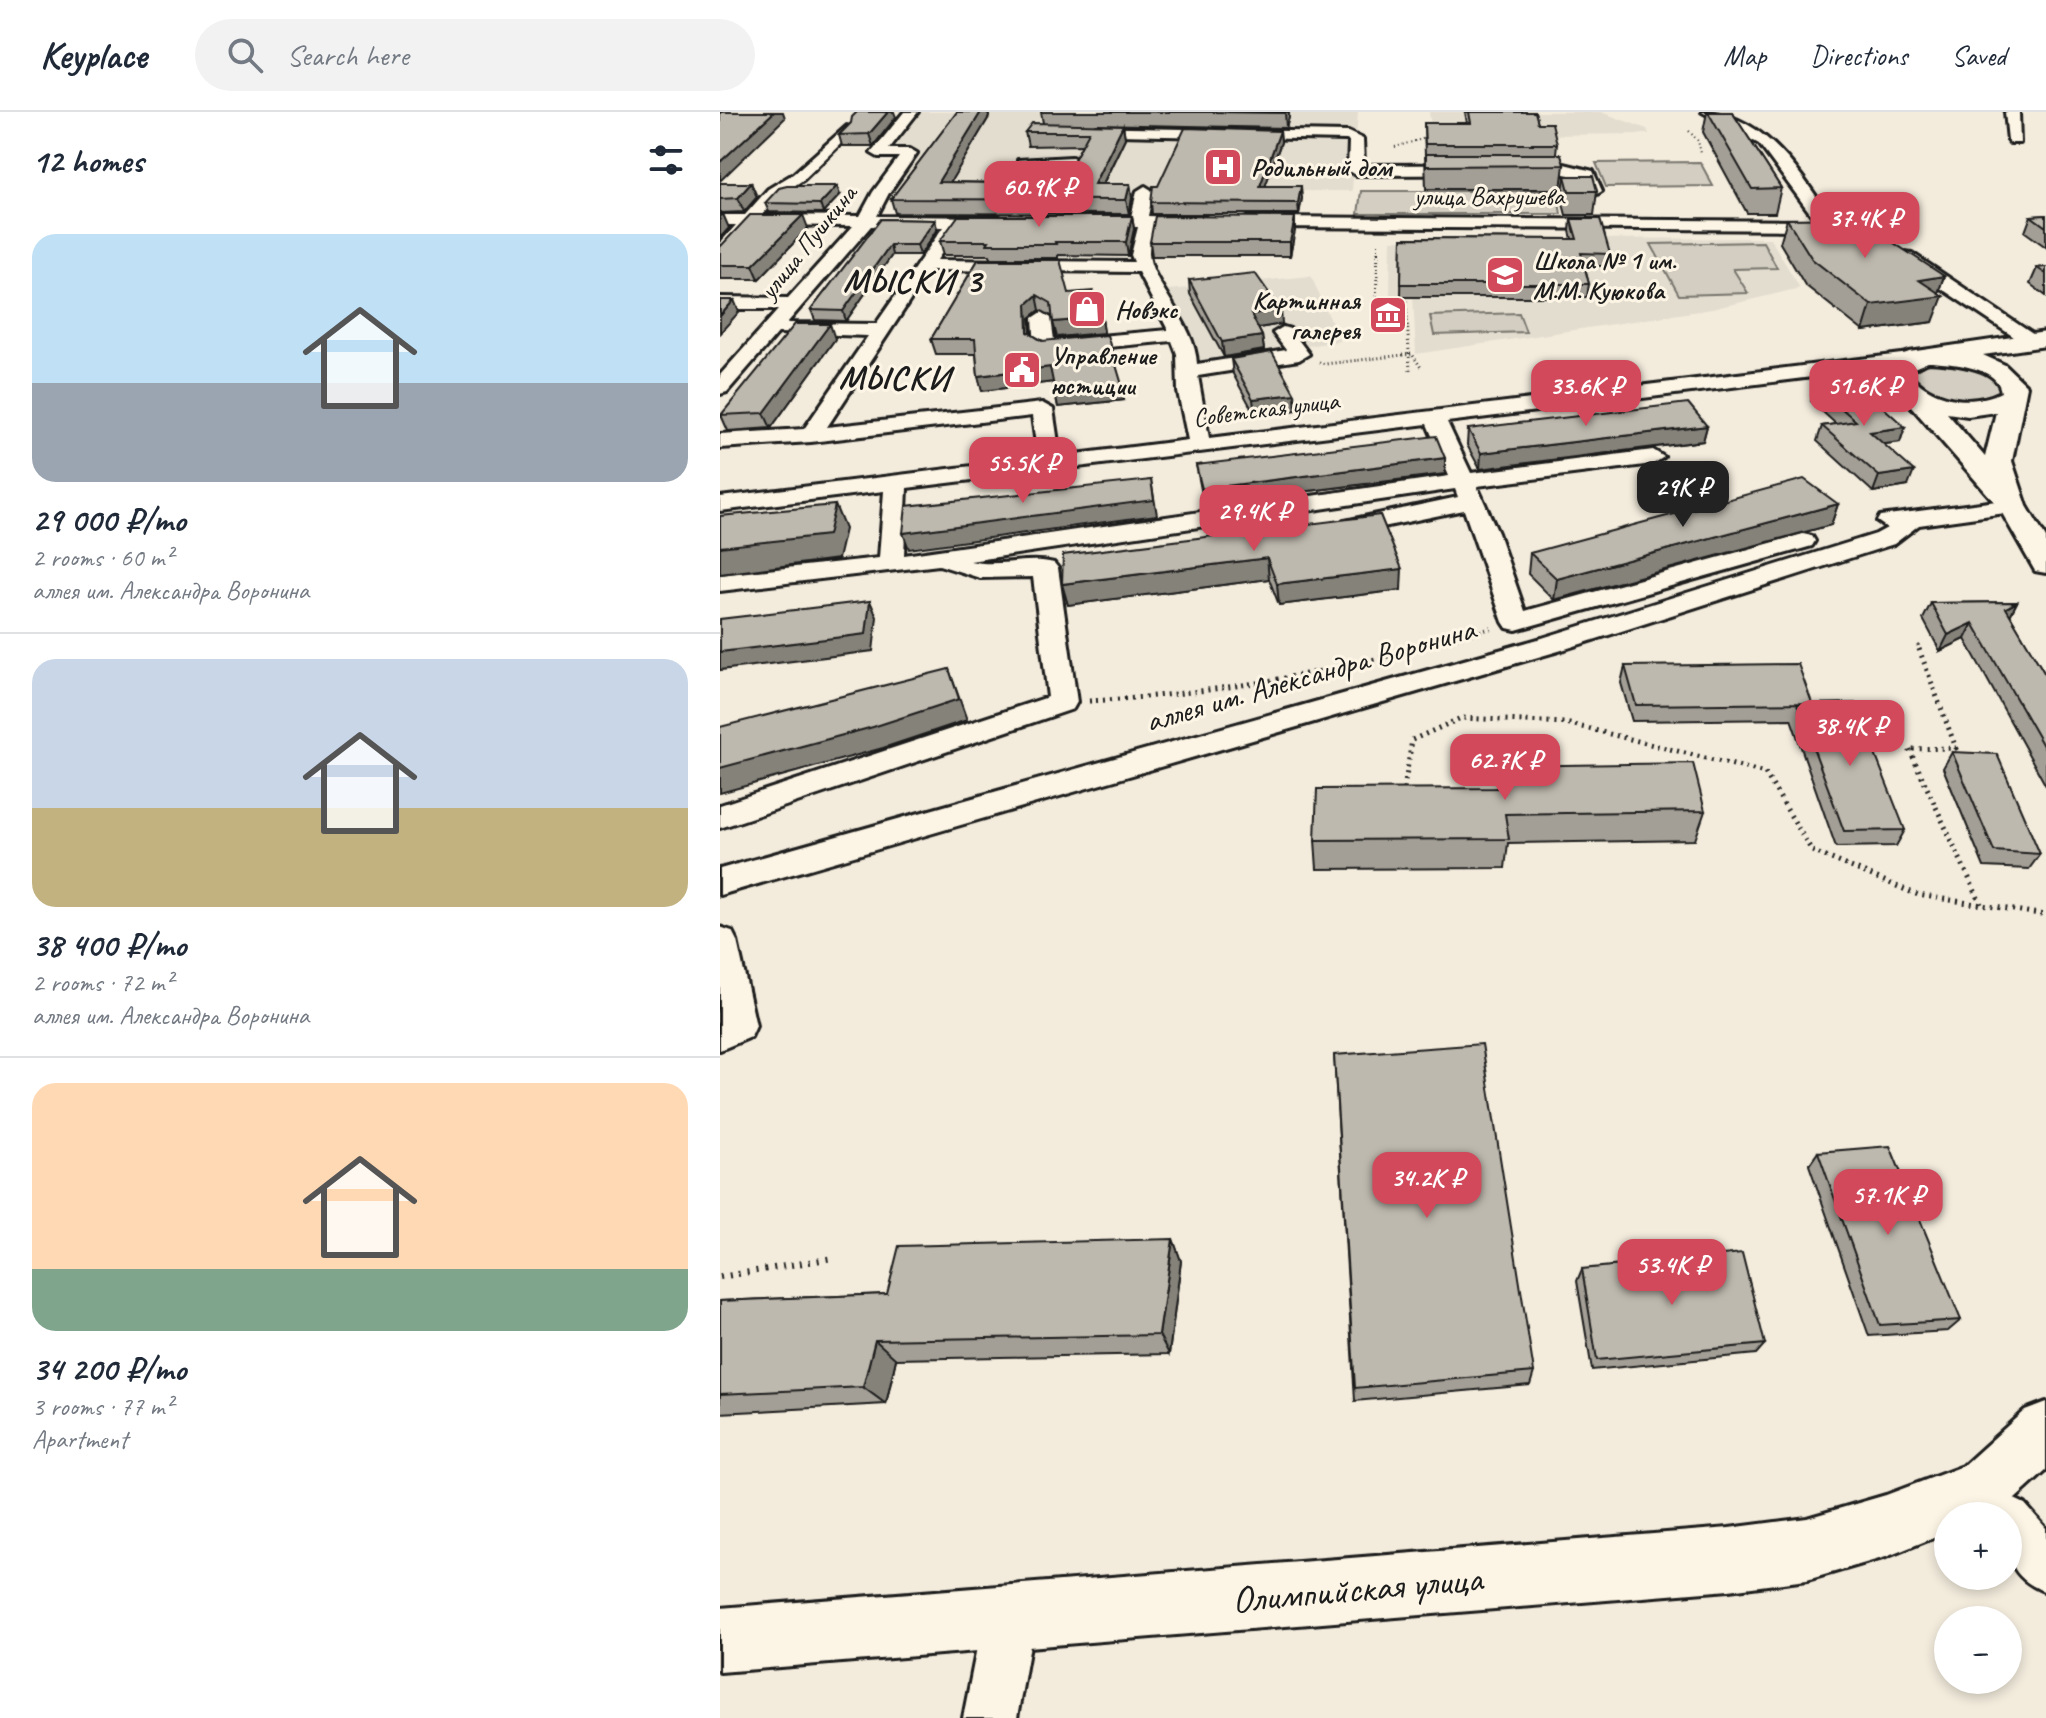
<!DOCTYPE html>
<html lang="en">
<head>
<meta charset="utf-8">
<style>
  :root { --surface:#fff; --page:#f2f2f3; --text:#1f2937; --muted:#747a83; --line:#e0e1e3; --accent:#d1495b }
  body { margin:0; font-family:Caveat,sans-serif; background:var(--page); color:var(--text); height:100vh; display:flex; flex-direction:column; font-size:30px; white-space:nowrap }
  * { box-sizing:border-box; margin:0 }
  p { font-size:26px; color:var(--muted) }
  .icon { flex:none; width:44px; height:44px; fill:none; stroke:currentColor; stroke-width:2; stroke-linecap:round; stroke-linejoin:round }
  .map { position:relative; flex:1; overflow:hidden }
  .panel { display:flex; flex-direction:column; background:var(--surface); width:720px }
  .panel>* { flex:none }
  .controls { position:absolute; left:1214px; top:1390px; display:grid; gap:16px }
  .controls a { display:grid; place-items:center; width:88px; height:88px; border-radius:50%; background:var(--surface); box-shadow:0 4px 12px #0003; font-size:40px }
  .price { position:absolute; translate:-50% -68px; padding:0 18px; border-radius:16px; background:var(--accent); color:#fff; font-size:26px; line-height:52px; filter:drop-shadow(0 2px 4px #0008) }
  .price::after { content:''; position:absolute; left:50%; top:48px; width:24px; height:18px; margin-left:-12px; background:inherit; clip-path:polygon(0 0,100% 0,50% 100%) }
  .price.active { background:#222; color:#fff }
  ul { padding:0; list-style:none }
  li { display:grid; align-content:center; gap:16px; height:424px; padding:0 32px }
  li+li { border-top:2px solid var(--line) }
  li span { display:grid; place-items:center; height:248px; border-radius:24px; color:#555 }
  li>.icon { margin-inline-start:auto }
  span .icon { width:144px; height:144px; fill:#fffc; stroke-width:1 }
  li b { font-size:34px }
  h2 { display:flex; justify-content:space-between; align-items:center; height:96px; padding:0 32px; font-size:34px }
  header { display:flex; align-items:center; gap:48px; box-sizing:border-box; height:112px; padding:0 40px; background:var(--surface); border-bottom:2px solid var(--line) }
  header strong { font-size:38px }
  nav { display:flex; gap:44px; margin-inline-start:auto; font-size:28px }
  .search { width:560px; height:72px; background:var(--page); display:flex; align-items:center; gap:20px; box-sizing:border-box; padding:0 28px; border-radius:44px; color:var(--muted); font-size:30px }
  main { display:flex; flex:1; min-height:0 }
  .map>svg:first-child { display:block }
  .built { fill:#e3ddcf }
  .green { fill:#d3cec1; stroke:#78756e; stroke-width:2 }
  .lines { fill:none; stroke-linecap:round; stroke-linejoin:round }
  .minor-casing { stroke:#1c1c1c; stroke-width:6 }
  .major-casing { stroke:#1c1c1c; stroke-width:6 }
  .path-far4 { stroke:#1c1c1c; stroke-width:2; stroke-dasharray:1 3; stroke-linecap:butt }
  .path-far3 { stroke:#1c1c1c; stroke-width:3; stroke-dasharray:1 3; stroke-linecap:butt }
  .path-far2 { stroke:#1c1c1c; stroke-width:4; stroke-dasharray:1 4; stroke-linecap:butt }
  .path-far1 { stroke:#1c1c1c; stroke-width:5; stroke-dasharray:2 5; stroke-linecap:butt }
  .path { stroke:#1c1c1c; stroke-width:6; stroke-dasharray:2 7; stroke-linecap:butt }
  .minor { fill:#fcf5e5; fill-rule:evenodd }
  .major { fill:#fcf5e5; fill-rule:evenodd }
  .wall { fill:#a39f96; stroke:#1c1c1c; stroke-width:2 }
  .shaded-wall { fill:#85827a; stroke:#1c1c1c; stroke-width:2 }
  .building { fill:#beb9ae; stroke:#1c1c1c; stroke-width:2 }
  .labels { text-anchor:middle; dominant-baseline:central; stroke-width:6; stroke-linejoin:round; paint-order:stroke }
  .far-poi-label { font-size:26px; font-weight:bold; fill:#1c1c1c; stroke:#fcf5e5; text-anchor:start }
  .far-street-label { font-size:26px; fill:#1c1c1c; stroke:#fcf5e5 }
  .street-label { font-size:32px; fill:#1c1c1c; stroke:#fcf5e5 }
  .far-district-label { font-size:34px; font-weight:bold; letter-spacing:2px; fill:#1c1c1c; stroke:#fcf5e5 }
  .near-street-label { font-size:38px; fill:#1c1c1c; stroke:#fcf5e5 }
</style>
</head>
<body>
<header>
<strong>Keyplace</strong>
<div class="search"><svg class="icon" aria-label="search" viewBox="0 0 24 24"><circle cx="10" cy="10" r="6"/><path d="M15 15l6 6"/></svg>Search here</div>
<nav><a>Map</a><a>Directions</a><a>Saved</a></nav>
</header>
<main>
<section class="panel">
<h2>12 homes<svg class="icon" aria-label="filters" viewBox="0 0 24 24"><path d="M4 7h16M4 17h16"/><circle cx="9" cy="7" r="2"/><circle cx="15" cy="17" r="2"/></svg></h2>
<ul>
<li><span style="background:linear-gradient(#bfe0f5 60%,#9aa5b1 0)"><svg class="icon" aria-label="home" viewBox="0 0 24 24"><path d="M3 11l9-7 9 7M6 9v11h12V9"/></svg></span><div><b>29 000 ₽/mo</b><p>2 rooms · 60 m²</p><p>аллея им. Александра Воронина</p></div></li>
<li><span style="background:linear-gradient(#c9d6e8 60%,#c2b280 0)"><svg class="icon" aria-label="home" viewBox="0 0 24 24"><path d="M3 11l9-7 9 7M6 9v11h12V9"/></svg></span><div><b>38 400 ₽/mo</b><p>2 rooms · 72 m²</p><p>аллея им. Александра Воронина</p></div></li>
<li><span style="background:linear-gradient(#ffd9b3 75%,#7fa58c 0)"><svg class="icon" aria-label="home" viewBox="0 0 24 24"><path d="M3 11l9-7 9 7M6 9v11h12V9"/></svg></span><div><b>34 200 ₽/mo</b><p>3 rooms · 77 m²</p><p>Apartment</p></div></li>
</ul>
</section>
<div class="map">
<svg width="1326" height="1606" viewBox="0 0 1326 1606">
  <rect width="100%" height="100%" fill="#f3ecdd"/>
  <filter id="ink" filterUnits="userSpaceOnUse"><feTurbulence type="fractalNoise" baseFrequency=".0125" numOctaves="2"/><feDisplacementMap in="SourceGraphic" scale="16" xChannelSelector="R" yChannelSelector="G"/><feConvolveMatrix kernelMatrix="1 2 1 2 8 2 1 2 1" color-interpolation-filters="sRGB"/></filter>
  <g filter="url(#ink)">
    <!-- built -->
    <path class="built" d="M191,0h447l-6,79 -471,1 28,-38 -31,-1z
      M709,0h172l46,17 2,5 -217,2z
      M1050,126l30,50 -88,21 -296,45 -3,-58 -23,-1 1,-55z
      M591,164l29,65 -153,23 -30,-73z"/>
    <!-- green -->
    <path class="green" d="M980,50l13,24 -107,1 -10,-24z
      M641,79h196l4,23h-203z
      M1043,130l14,26 -44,1 15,24 -69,2 -28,-51z
      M799,201l7,19 -92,3 -4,-19z
      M1213,250c28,1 55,1 69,28 -21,22 -70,9 -88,-11v-8z"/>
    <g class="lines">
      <!-- minor casing -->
      <g class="minor-casing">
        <path id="minor" d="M184,0h14l-29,37h21l7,4 -28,40 -12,23 123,1 8,5 -8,5h-41l-22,33 197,2 -3,-7 7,-28h-50l-8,-5 8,-5h43l6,-26 8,-5 8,5 -5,25 58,2 2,4 -2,4 -6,1h-46c-1,8 -5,17 -5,25 -1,28 47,72 48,112l89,-14 -13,-17 10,-6 7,2 19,25 -10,6 -101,16 11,62 701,-85 10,6 -10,6 -463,57 24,51 182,-23 11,7 -11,7 -176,22 21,47 27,78 278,-77 9,2 3,5 -3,5 -296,84 -9,-2 -4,-6 -39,-112 -124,26 -9,-2 -3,-5 3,-5 9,-2 118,-25 -3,-8 -485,72c28,7 57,-5 84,2l4,5 19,134 -4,7 -353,119v-23l328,-108 -15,-120 -53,1 -41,-13 -219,26v-16l159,-17 5,-67 -164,20v-14l318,-39 -6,-42 -221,26 -91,6v-14l84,-5 64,-93 -90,-3 -51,59 -7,2v-19l59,-66h-59v-12l68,1 65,-72 -99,-1 -28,32 -6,1v-15l16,-18h-16v-10h25l23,-26 25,-15 54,-48 7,4 -2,3 -49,47 -23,15 -18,20 98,1 13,-24 26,-35h-21l-7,-4zM151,114l72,1 -67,97 -89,-1zM210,158l208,2 30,58 -114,10 -3,-22 -9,-6 -9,6 2,29 10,6 127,-12 5,13 1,38 10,48 -128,16 -7,-47 -11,-6 -215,24zM707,312l22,52 -545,79 3,-67z
          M982,0c62,0 100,64 131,109l4,1 2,4 -2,4 -589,-3 -8,-5 8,-5 568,4 -57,-77z
          M1285,0h14l1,31h-10l-2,-3z
          M356,15l272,5 15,7 1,26 200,-1 29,7 9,20 -8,5 -6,-2 -7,-17 -17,-3 -208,1 -8,-5 1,-29 -3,-1 -275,-6v-6z
          M352,45l7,4 -11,25 -68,5 -8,-5 8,-5 57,-2 5,-13 -39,2 -5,-2v-6z
          M1186,140l6,1 131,88 -10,6 -7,-2 -126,-84 -3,-4z
          M1292,387l8,2 4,5 -4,5 -101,14 -25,19 -332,106 -842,245v-26l822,-231 334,-104 11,-6 -10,-7 3,-5z
          M0,815l12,4 5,10 19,85 -5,11 -31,13z
          M1288,1384l17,8 21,24v64c-40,-16 -38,-37 -38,-76h-23l6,-12z
          M289,1479l18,8 8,18 -18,101h-54l20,-101 8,-18z"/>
      </g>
      <!-- major casing -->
      <g class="major-casing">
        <path id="major" d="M1326,220v14l-63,9 22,10 22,21 -15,75 15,45 19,32v35l-11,-2 -37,-65 -114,-131 12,-17 13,-6zM1208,250c20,1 71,4 73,30 -30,15 -70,8 -91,-18l4,-6zM1276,300l-11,45 -38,-44 21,3z
          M1326,1290v69l-42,38 -16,7h-40v16l-62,25 -79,23 -78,10 -1009,82v-64l1009,-80 78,-10 79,-23 77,-29 62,-56z"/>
      </g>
      <!-- path-far4 -->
      <path class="path-far4" d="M969,19l9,10 3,12
        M675,35l34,-10
        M808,90l29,-11 3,14
        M658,141v-12"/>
      <!-- path-far3 -->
      <path class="path-far3" d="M658,139l-2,48h30l4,71
        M599,250l6,2 87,-10 10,15"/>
      <!-- path-far2 -->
      <path class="path-far2" d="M1198,533l2,6
        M688,539l84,-23"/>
      <!-- path-far1 -->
      <path class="path-far1" d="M1199,537l37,99 -47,1 72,155
        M369,589c110,-6 220,-24 326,-52
        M683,683l9,-55 49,-22 105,5 199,50 47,78 106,44 128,20"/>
      <!-- path -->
      <path class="path" d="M0,1165l113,-19"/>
      <!-- minor -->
      <use href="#minor" class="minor"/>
      <!-- major -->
      <use href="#major" class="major"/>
    </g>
    <!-- wall -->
    <path class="wall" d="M237,0h31l1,5 -39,65 111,2 21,-39 -54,1 -3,-14 18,-9 -2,-11h248v5l-3,11 -192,-4 29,1 2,13 -22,46h27l2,14 -3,16 -234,-1 -4,-14z
      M745,0h70l3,11 19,21 -1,10 8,11 -3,24h-135l-2,-66h43z
      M987,0h25l49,76 -6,25h-28l-44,-81z
      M176,5l-23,29h-31l-3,-11 12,-12z
      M560,19l1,11 -16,44 37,12 -3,16h-147l-1,-12 7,-16z
      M845,64l32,15 -3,24h-28l-4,-15z
      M0,71h31l6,14 -13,15 -24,1z
      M120,83l-17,18 -54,-1 -4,-9z
      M1326,103v32l-21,-15 6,-16z
      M412,104l2,13 -6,27 -70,-1v3h-67l-1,-3h-46l-4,-14z
      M575,105v13l-5,26h-138l-2,-14z
      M161,107l54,1 2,9 -17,26h-28l-46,66 -31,-1 -4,-10z
      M851,107l39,35 -1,12h-25l5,18 -2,13h-186l1,-59 170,1 -2,-8z
      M1067,107l157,57 -6,17 -5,29 -70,9 -58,-46 -25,-42z
      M88,116l-49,51h-39v-32z
      M258,148l91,33 33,25 2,15 -47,4 -4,-20 -13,-7 -10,8 1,16 91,51 2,15 -66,7 -5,-25 -71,9 -4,-15 -2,-22h-40l-5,-15z
      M1326,155v29l-16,-12 7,-16z
      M469,168l93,44 -24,4 4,8 2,14 -40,7 -34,-63z
      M115,227l-64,89 -43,3 -7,-16z
      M511,247l65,51 -41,5 -22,-41z
      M1096,274l89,41 -5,15 -16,2 24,42 -35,6 -56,-51 5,-15 14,-2 -25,-23z
      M987,314l-4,15 -223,28 -13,-24 1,-16z
      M476,353l249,9 -241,30z
      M1118,392l-7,21 -277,75 -26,-26 2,-21z
      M660,403l21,75 -122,15 -10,-26 -201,26 -6,-21z
      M1297,490l-7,13 36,61v110l-81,-147 -25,12 -17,-32 8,-16z
      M905,554l187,37 93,127 -9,16 -60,1 -45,-128 -159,2 -11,-38z
      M1232,640l88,102 -11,15 -45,-2 -41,-99z
      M779,654l206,45 -10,29 -187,3 -3,25 -188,1 -2,-29 182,-52z
      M614,943l200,317 -4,13 -175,16z
      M1098,1040l143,168 -13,11 -79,5 -60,-171z
      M453,1127l8,22 -12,93 -273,5 -10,45 -166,9v-112l167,-7z
      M862,1157l183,75 -9,10 -164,16 -15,-89z"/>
    <!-- shaded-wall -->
    <path class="shaded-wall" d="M54,0h9l2,6 -65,63v-19z
      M168,0h6l2,5 -23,29 -4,-12z
      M261,0h7l1,5 -47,79 -4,-14z
      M565,0h4v5l-3,11z
      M403,13l2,13 -29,60 -2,-14z
      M560,19l1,11 -20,56 -1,-12z
      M31,71l6,14 -13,15 -6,-14z
      M410,72l2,14 -3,16 -3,-14z
      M117,74l3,9 -17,18 -3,-9z
      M581,74l1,12 -3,16 -1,-11z
      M3,102l6,14 -9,10v-21z
      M83,103l5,13 -49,51 -6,-14z
      M412,104l2,13 -6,27 -2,-14z
      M575,105v13l-5,26v-14z
      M215,108l2,9 -17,26 -3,-10z
      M170,133l2,10 -46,66 -3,-10z
      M1224,164l-7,20h6l-10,26 -70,9 8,-26 48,-25z
      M317,183l3,15 -10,8 2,29 -4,-15 -1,-28z
      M14,188l5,12 -19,21v-17z
      M561,198l1,14 -30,5 -1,-15z
      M382,206l2,15 -47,4 -4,-15z
      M110,212l5,15 -64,89 -7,-15z
      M542,224l2,14 -40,7 -2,-15z
      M330,255l4,15 -72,9 -4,-15z
      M402,273l2,15 -66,7 -3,-15z
      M575,282l1,16 -41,5 -2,-16z
      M987,314l-4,15 -223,28 1,-16z
      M1185,315l-5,15 -36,5 6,-15z
      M725,346v16l-241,30 -2,-15z
      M1194,359l-6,15 -35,6 6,-16z
      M431,368l6,35 -248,34 -6,-16z
      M1118,392l-7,21 -277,75 3,-21z
      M115,393l10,24 -7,30 -118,15v-27z
      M547,446l2,21 -201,26 -6,-21z
      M682,457l-1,21 -122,15 -2,-21z
      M150,489l7,16 -4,34 -153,19v-18z
      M1297,490l-8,16 -3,-10z
      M1253,511l-8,16 -25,12 8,-16z
      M229,557l18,51 -84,28 -163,45v-25z
      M453,1127l8,22 -12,93 -10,-19z
      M155,1228l21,19 -10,45 -23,-17z"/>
    <!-- building -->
    <path class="building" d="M0,0h54l-54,50z
      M137,0h31l-19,22 -30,1 12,-12 1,-6z
      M237,0h24l-43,70 123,2 28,-52h-64l7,-9 91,2 -29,59h36l-4,16 -235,-1z
      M491,0h74v1z
      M749,0h66l3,11h14l5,21h-132l-1,-21h47z
      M988,0h24l49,76 -29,1z
      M465,16l95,3 -20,55h41l-3,17 -147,-1 2,-16h5z
      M706,42h135l3,11 -138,1z
      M845,64h28l4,15h-28z
      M0,71h31l-13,15 -18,1z
      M67,74h50l-17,18 -55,-1 14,-15z
      M30,103h53l-50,50h-33v-18z
      M1326,103v12l-15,-11z
      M238,104h174l-6,26h-71l1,2h-69l2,-3h-49z
      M435,104l140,1 -5,25h-140z
      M1136,106l88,58 -25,4 24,16 -72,9 -59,-46 -25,-40z
      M161,107l54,1 -18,25h-27l-47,66 -32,-1z
      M851,107h29l10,35 -29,-1 8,31h-188l1,-46 175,1z
      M258,148h82l9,33 24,-2 9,27 -49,4 -2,-19 -14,-8 -10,9 1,28 14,9 65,-6 15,50 -67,7 -5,-25 -72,9 -3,-37h-44z
      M1326,155v7l-9,-6z
      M535,161l26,37 -30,4 11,22 -40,6 -33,-62z
      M0,188h14l-14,16z
      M75,212h35l-66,89 -43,2z
      M552,240l23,42 -42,5 -22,-40z
      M1133,268l52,47 -35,5 44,39 -35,5 -57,-50 34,-5 -40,-35z
      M968,291l19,23 -226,27 -13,-24z
      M716,324l9,22 -243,31 -6,-24z
      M1084,367l34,25 -281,75 -27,-26z
      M431,368l3,20 -251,33 3,-27z
      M115,393l-7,30 -108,12v-31z
      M660,403l22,54 -125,15 -10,-26 -205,26 1,-29z
      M150,489l-4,33 -146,18v-33z
      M1297,490l-11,6 40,68v75l-73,-128 -25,12 -17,-32z
      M1078,552l14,39 -176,2 -11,-39z
      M229,557l10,30 -86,28 -153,41v-41z
      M1135,591l50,127 -61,1 -47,-127z
      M1232,640l45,2 43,100 -46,-3z
      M973,651l12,48 -200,3 4,25 -194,1 2,-51 186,-1 -4,-22z
      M762,932l52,328 -179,16 -21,-333z
      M1170,1034l71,174 -81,5 -62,-173z
      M453,1127l-14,96 -284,5 -12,47 -143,7v-93l167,-7 12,-48z
      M1022,1141l23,91 -168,16 -15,-91z"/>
  </g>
  <!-- icons -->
  <defs>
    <g id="hospital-square" transform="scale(2)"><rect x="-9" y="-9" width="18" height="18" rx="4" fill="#d1495b" stroke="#fcf5e5"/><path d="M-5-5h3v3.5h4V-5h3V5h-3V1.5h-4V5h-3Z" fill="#fff"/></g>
    <g id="school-square" transform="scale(2)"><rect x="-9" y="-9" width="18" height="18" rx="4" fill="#d1495b" stroke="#fcf5e5"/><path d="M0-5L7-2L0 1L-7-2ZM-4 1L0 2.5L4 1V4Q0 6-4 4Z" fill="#fff"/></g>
    <g id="shop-square" transform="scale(2)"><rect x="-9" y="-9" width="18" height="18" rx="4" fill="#d1495b" stroke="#fcf5e5"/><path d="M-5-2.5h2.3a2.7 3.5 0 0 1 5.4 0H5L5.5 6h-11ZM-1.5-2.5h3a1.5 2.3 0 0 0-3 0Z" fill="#fff"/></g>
    <g id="museum-square" transform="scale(2)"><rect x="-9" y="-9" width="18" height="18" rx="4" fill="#d1495b" stroke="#fcf5e5"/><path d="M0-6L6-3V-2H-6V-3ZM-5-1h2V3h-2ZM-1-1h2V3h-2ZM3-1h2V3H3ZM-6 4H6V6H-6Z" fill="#fff"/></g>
    <g id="civic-square" transform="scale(2)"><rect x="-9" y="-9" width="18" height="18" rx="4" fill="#d1495b" stroke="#fcf5e5"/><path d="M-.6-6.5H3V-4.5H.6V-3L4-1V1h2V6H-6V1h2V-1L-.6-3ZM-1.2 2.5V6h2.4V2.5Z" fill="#fff"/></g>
  </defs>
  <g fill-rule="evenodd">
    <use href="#hospital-square" x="503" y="55"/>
    <use href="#school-square" x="785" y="163"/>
    <use href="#shop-square" x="367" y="197"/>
    <use href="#museum-square" x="668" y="203"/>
    <use href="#civic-square" x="302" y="258"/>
  </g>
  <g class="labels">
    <!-- far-poi labels -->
    <g class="far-poi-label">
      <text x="531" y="55">Родильный дом</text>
      <text x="813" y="148">Школа № 1 им.<tspan x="813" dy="30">М.М. Куюкова</tspan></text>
      <text x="640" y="188" text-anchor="end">Картинная<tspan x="640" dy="30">галерея</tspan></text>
      <text x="395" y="197">Новэкс</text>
      <text x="330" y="243">Управление<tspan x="330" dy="30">юстиции</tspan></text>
    </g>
    <!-- far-street labels -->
    <g class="far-street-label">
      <text x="769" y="84">улица Вахрушева</text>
      <text transform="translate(88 130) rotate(-51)">улица Пушкина</text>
      <text transform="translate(546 297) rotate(-7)">Советская улица</text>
    </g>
    <!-- street labels -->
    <g class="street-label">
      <text transform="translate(590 563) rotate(-16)">аллея им. Александра Воронина</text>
    </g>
    <!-- far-district labels -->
    <g class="far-district-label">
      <text x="193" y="168">МЫСКИ 3</text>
      <text x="175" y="265">МЫСКИ</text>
    </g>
    <!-- near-street labels -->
    <g class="near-street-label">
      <text transform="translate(637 1477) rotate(-5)">Олимпийская улица</text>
    </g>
  </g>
</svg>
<div class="controls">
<a>+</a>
<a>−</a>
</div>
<b class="price" style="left:319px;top:117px">60.9K ₽</b>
<b class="price" style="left:1145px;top:148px">37.4K ₽</b>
<b class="price" style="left:866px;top:316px">33.6K ₽</b>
<b class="price" style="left:1144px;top:316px">51.6K ₽</b>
<b class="price" style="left:303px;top:393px">55.5K ₽</b>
<b class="price active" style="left:963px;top:417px">29K ₽</b>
<b class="price" style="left:534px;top:441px">29.4K ₽</b>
<b class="price" style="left:1130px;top:656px">38.4K ₽</b>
<b class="price" style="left:785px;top:690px">62.7K ₽</b>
<b class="price" style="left:707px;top:1108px">34.2K ₽</b>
<b class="price" style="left:1168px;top:1125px">57.1K ₽</b>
<b class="price" style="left:952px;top:1195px">53.4K ₽</b>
</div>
</main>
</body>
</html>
